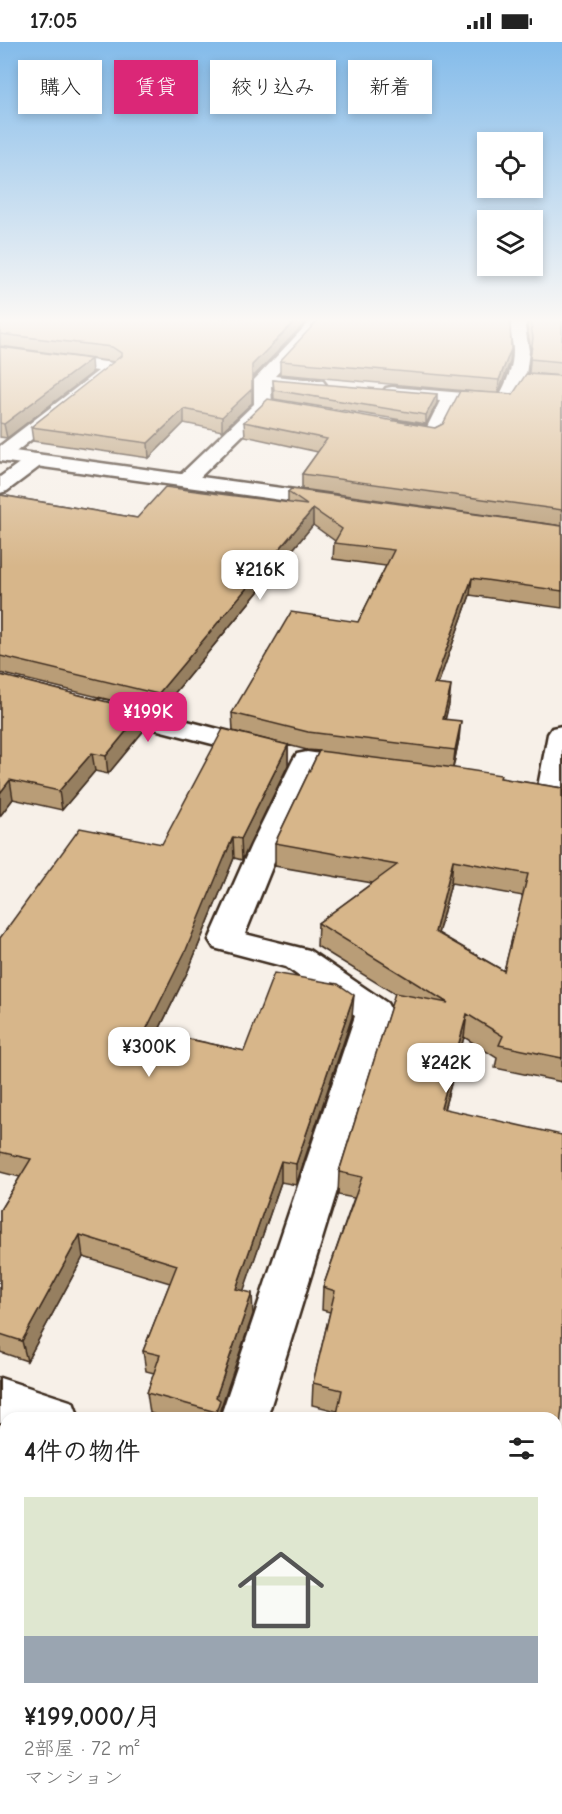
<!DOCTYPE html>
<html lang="ja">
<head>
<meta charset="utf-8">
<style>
  :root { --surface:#fff; --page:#f6f6f6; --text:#222; --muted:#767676; --accent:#db2777 }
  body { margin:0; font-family:"Comic Neue","Klee One",sans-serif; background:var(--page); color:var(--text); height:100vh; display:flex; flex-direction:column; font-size:22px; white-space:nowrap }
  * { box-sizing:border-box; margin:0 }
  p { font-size:20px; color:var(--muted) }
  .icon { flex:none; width:33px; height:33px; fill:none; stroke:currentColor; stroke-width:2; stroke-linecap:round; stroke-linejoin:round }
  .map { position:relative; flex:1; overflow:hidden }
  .drawer { position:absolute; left:0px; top:1370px; width:562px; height:404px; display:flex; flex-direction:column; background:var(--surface); border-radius:18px 18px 0 0; box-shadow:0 3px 9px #0003 }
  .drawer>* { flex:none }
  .hud { position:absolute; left:18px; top:18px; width:526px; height:54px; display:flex; gap:12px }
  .fabs { position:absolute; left:477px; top:90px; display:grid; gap:12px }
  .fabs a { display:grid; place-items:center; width:66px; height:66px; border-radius:0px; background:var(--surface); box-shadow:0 3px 9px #0003; font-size:30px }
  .price { position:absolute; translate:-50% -51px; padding:0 14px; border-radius:12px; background:#fff; color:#222; font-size:20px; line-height:39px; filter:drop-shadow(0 2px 3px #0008) }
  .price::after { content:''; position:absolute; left:50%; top:36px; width:18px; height:14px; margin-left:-9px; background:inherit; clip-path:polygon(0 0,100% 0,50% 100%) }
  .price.active { background:var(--accent); color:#fff }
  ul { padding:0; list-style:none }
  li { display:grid; align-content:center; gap:12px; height:318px; padding:0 24px }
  li span { display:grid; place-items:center; height:186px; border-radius:0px; color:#555 }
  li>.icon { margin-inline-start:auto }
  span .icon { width:108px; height:108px; fill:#fffc; stroke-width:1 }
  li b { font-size:26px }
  h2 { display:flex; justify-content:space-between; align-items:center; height:72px; padding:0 24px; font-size:26px }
  .pill { padding:0 21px; border-radius:0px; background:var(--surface); box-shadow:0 3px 9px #0003; font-size:21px; line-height:54px }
  .pill.active { background:var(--accent); color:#fff }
  .status { display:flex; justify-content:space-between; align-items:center; height:42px; padding:0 30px; background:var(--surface); direction:ltr }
  .status svg { height:16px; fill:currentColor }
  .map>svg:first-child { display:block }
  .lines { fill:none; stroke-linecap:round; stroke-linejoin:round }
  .minor-casing { stroke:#3b2a1e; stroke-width:5 }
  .tertiary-casing { stroke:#3b2a1e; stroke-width:5 }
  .minor { fill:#fff; fill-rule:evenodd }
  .tertiary { fill:#fff; fill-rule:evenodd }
  .wall { fill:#b99d77; stroke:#3b2a1e; stroke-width:1.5; fill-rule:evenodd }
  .shaded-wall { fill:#967f61; stroke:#3b2a1e; stroke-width:1.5 }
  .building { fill:#d7b68a; stroke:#3b2a1e; stroke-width:1.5; fill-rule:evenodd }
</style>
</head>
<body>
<div class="status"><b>17:05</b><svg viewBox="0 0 49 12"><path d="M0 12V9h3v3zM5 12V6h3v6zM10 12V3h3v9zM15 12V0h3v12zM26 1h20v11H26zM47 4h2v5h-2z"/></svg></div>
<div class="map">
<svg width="562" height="1772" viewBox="0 0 562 1772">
  <rect width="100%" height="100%" fill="#f7f0e8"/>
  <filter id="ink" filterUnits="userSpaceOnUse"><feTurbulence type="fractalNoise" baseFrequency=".0167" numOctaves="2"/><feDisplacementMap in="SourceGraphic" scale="12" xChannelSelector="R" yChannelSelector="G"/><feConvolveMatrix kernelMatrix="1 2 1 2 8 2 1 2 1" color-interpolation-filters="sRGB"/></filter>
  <g filter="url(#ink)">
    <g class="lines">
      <!-- minor casing -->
      <g class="minor-casing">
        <path id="minor" d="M313,276h17l-55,58 48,5 3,4 -3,4 -6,1 -46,-4 1,19 -3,4 -77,76h-14l-3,-4 3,-4 76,-73v-24z
          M513,276h15l-3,9 4,24 -3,24 36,3v10l-39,-3 -12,21 -6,1 -48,-4 -15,31 -2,4 -7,2 -44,-9 -3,-4 3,-4 6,-2 32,6 13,-26 -48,-4 -6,-1 -3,-4 3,-4 6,-1 107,9c8,-14 14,-29 14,-45 0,-13 -5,-20 0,-33z
          M0,306l113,15 8,5 -114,91 -7,2v-15l98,-75 -98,-13z
          M36,412l7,2 3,4 -3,4 -36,27 -7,2v-16l29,-21z
          M101,657l172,44 4,6 -4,6 -10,2 -171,-44 -4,-6 4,-6z
          M562,684v72l-10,3 -10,-3 -5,-6 11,-58 4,-6z
          M307,710l61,9 4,6 -4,6 -10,2 -42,-5 -35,75 -36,89 64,16 78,53 5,9 -125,406h-47l135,-402 -69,-49 -72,-19 -5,-8 42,-95 42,-85 4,-6z
          M0,1336l73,24 6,16h-73v6l-6,-2z
          M556,1486l6,1v52l-6,-1z
          M562,1563v91l-6,2v-91z
          M6,1708v59h17l-2,5h-21v-61z
          M556,1746l6,10v16h-54v-5h48z"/>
      </g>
      <!-- tertiary casing -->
      <g class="tertiary-casing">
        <path id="tertiary" d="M0,407l331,46 7,2 3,4 -3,4 -7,2 -331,-46z"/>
      </g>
      <!-- minor -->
      <use href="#minor" class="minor"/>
      <!-- tertiary -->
      <use href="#tertiary" class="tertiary"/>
    </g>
    <!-- wall -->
    <path class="wall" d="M0,276h310l-58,60v25l-30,28 -38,-8 -35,35 -116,-17 -2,-14 84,-65 -115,-16z
      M528,276h34v58l-33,-3 2,-22 -4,-24z
      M0,305l92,26 -85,65 -7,-1z
      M511,307l-1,13 -12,31 15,1 49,-18v150l-260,-37v-15l16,-22 -73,-16 -1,-14 191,6 8,-4 46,-31 -209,-19v-13z
      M273,338l164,23 -11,21 -152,-25z
      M288,450l274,34v82l-92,-13 -32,89 11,20 -4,15 14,20 -6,29 47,10 62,10v294l-67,-14 2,-10 -33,-21 -20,72 112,309h-220l1,-7 -25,-6 1,-22 17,-71 -8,-2 1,-23 31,-89 -16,-3 1,-23 56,-178 -78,-48 1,-23 54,-40 -97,-17v-23l44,-92 -12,-1 -74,-19 -1,-18 126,-91 28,-56 -53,-7 1,-16 1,-2 -22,-16 -154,187 -159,-39v-178l137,23 151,-15zM451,841l72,13 -19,75 -66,-38z
      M0,633l143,36 2,18 -37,45 -13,-3 -33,39 -49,-11 -13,17z
      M288,703v20l-46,95 -8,-2 -46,113 -30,61 86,19 108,-34 -56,168 -15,-3 -38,109 10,23 -33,96 1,8h-56l-15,-5 -3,-20 7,-20 -8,-2 -3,-20 27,-68 -87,-26 -56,104 -27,-9v-142l20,-33 -20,-5v-234l162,-94z
      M6,1401v237l-6,-2v-227z"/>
    <!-- shaded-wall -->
    <path class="shaded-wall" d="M298,276h12l-58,60v25l-30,28v-14l30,-52z
      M511,307l-1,13 -12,32 1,-14z
      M91,317l1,14 -85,65 -3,-14z
      M437,352v9l-11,21v-9z
      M184,367v14l-35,35 -1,-15z
      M313,467v16l-154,187 -1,-18z
      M472,536l-2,17 -38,106 2,-17z
      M451,644l-2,18 -8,33 2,-18z
      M143,669l2,18 -37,45 -2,-18z
      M461,679l-2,18 -6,29 2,-18z
      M288,703v20l-46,95 -1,-21z
      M92,711l3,18 -33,39 -3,-19z
      M10,738l3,19 -13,17v-23z
      M233,795l1,21 -46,113 -40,81 -2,-22z
      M453,818l-2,23 -18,71 2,-22z
      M354,953l-2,22 -56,168v-21z
      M467,972l-3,23 -26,94 3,-23z
      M281,1119v21l-44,128 -1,-21z
      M80,1193l3,22 -56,104 -5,-20z
      M252,1251l1,21 -33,96 1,8h-5v-21z
      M195,1767h7l-2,5h-7z"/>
    <!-- building -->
    <path class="building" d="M0,276h298l-46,47v24l-30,28 -38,-8 -36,34 -117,-16 90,-71v-3l-9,-6 -112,-13z
      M320,276h190l1,31 -12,31 -219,-19z
      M530,276h32v44l-32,-3 3,-21z
      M0,305l91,12 -87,65 -4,-1z
      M526,332l36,2v134l-260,-36 25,-35 -83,-17 24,-23 167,29 8,-4 17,-33 53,3z
      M273,338l164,14 -11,21 -152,-25z
      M165,445l142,18 -19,-13 3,-3 271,37v65l-90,-13 -38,106 17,2 -8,33 18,2 -6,29 -147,-18 -76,-19 59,-101 67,10 36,-72 -60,-7 8,-14 -29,-20 -155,185 -158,-38v-161l137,23z
      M0,633l143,36 -37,45 -14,-3 -33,38 -49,-11 -10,13z
      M223,687l65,16 -47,94 -8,-2 -47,113 -40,80 98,21 30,-78 64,11 16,11 -58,169 -15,-3 -45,128 16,4 -36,104 4,3 -4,12 -69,-19 13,-38 -17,-4 34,-86 -97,-30 -58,106 -22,-7v-124l31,-51 -31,-7v-214l80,-110 82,16z
      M319,709l136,17 46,7 -1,3 62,10v270l-63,-13 4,-9 -36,-22 -26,94 121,27v273l-6,54v-44h-205l-14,-4 5,-24 -29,-7 22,-92 -12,-4 39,-110 -23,-5 56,-179 53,10 -130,-80 79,-58 -122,-22zM453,818l75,14 -24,97 -69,-39z
      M4,1400l2,1v223l-6,-2v-213z
      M87,1767h108l-2,5h-107z
      M305,1767h91l-1,5h-91z"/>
  </g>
  <!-- sky -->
  <linearGradient id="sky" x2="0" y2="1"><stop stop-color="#83bbea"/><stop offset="0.53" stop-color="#fbf8f5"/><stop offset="1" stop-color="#fbf8f5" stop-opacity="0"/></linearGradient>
  <rect width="562" height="525" fill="url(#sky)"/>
</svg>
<div class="fabs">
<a><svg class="icon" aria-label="locate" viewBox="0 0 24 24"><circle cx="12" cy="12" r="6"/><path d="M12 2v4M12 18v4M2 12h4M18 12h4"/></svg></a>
<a><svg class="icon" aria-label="layers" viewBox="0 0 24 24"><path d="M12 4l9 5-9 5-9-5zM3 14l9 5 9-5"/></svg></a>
</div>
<b class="price" style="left:260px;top:559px">¥216K</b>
<b class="price active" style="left:148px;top:701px">¥199K</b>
<b class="price" style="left:149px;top:1036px">¥300K</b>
<b class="price" style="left:446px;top:1052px">¥242K</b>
<div class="hud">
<a class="pill">購入</a>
<a class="pill active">賃貸</a>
<a class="pill">絞り込み</a>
<a class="pill">新着</a>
</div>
<section class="drawer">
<h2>4件の物件<svg class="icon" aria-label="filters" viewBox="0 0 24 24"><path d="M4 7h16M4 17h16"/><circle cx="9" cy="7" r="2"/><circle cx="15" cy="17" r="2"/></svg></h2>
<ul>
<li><span style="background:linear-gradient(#dfe7d0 75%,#9aa5b1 0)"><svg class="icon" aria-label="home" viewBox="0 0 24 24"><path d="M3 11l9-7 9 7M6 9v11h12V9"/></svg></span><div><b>¥199,000/月</b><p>2部屋 · 72 m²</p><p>マンション</p></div></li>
</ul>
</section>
</div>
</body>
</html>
